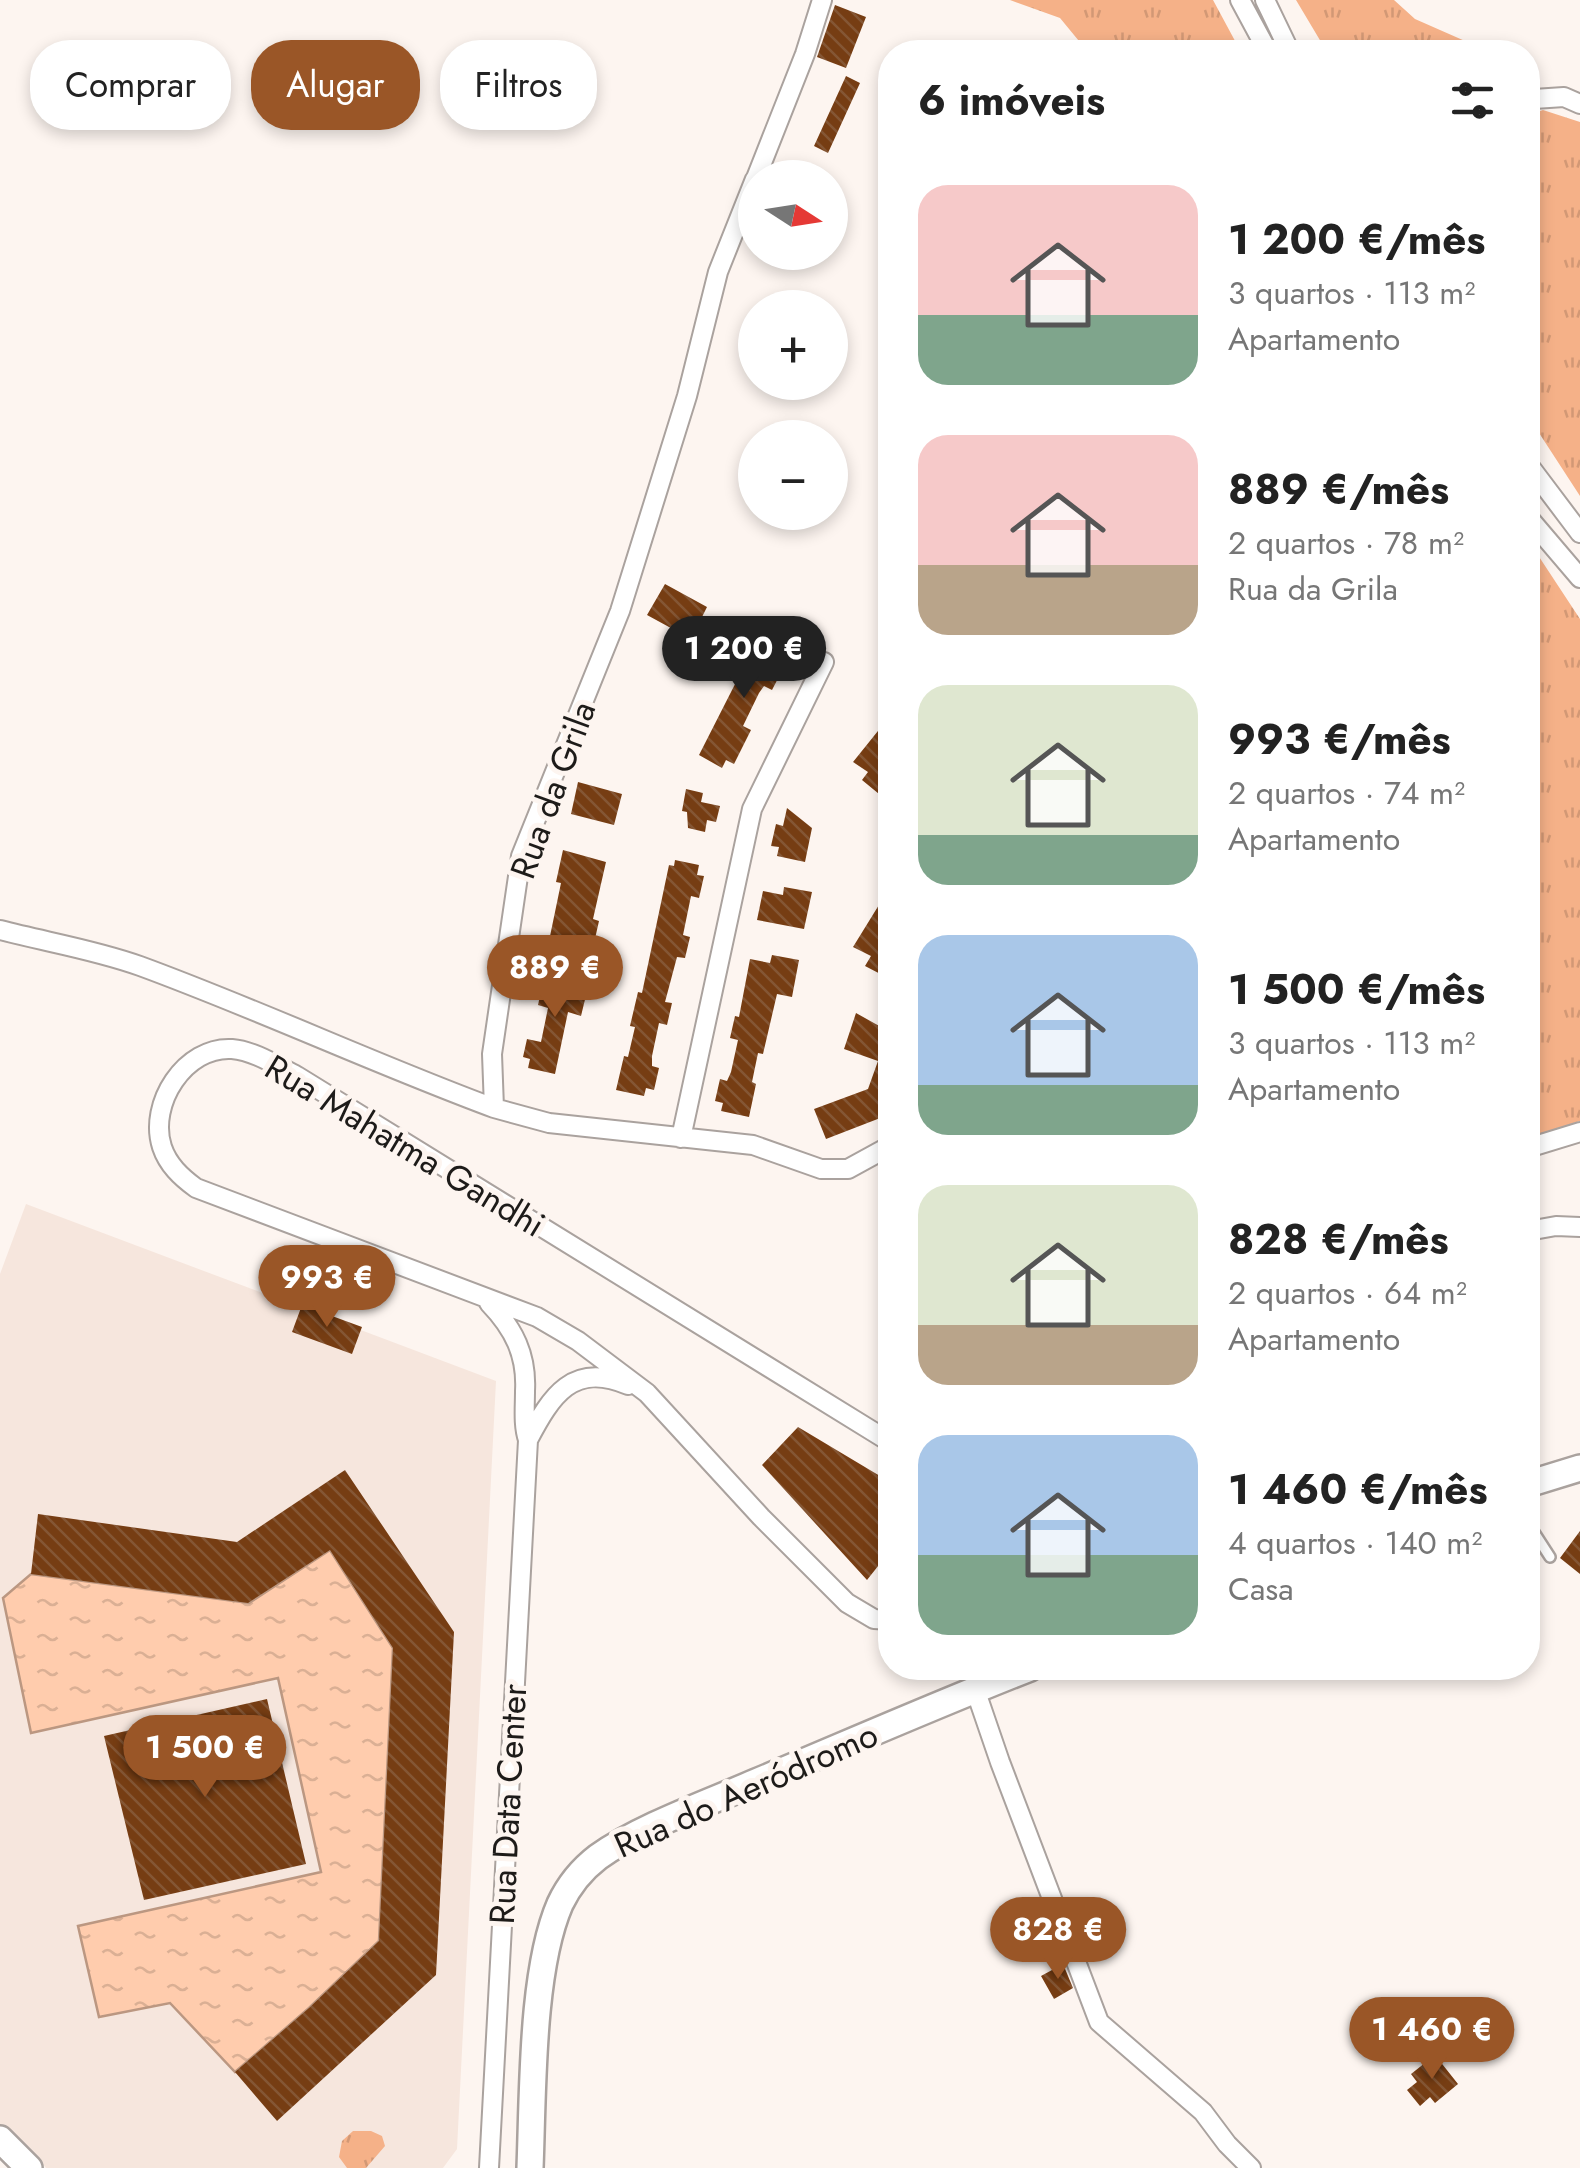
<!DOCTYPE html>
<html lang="pt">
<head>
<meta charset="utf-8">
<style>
  :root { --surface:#fff; --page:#f6f6f6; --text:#222; --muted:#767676; --accent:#9a5627 }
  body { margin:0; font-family:Jost,sans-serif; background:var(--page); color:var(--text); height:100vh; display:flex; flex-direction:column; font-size:38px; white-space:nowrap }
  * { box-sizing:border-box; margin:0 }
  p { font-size:32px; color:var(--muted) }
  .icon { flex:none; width:55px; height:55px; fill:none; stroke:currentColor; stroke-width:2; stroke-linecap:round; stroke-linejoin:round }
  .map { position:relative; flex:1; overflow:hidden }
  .panel { position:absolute; left:878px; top:40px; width:662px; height:1640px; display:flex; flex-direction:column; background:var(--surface); border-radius:40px; box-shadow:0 5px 15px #0003 }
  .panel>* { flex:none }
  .hud { position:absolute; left:30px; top:40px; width:698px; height:90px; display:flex; gap:20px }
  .needle { width:65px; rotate:102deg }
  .controls { position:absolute; left:738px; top:160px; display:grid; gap:20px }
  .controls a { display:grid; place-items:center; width:110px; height:110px; border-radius:50%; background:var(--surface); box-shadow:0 5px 15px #0003; font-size:50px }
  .price { position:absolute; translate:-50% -85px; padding:0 22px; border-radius:35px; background:var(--accent); color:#fff; font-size:32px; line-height:65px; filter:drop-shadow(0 2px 5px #0008) }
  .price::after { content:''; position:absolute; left:50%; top:60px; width:30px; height:22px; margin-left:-15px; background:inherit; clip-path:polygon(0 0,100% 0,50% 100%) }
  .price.active { background:#222; color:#fff }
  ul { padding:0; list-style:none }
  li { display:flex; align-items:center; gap:30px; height:250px; padding:0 40px }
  li span { display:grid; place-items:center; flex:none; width:280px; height:200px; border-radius:30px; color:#555 }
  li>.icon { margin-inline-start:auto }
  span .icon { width:120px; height:120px; fill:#fffc; stroke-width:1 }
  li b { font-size:42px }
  h2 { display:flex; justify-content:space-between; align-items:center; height:120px; padding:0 40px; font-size:42px }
  .pill { padding:0 35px; border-radius:40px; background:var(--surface); box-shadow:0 5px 15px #0003; font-size:35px; line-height:90px }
  .pill.active { background:var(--accent); color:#fff }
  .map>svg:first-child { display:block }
  .built { fill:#f6e6dd }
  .grass { fill:url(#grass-tufts) }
  .water { fill:url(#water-ripples); stroke:#bb9781; stroke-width:2.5 }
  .building { fill:url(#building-back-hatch) }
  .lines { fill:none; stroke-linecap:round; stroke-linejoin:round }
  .service-casing { stroke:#aaa29e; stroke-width:14 }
  .minor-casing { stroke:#aaa29e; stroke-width:22 }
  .secondary-casing { stroke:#aaa29e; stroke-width:30 }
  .service { stroke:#fff; stroke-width:9 }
  .minor { stroke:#fff; stroke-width:18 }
  .secondary { stroke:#fff; stroke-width:25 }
  .labels { text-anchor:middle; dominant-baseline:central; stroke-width:10; stroke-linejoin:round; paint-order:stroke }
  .street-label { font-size:35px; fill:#1d1b19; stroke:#fdf5f0 }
</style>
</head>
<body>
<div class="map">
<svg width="1580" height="2168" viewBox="0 0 1580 2168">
  <defs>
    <pattern id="grass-tufts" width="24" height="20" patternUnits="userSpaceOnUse" patternTransform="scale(2.5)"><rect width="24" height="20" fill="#f5b188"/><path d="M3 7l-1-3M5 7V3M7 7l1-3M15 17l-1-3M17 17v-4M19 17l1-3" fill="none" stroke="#d29875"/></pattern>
    <pattern id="water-ripples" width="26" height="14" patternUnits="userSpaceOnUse" patternTransform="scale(2.5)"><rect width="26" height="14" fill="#ffccad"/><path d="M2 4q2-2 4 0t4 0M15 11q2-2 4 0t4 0" fill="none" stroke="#daaf94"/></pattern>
    <pattern id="building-back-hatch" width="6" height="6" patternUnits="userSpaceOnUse" patternTransform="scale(2.5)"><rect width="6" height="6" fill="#763d13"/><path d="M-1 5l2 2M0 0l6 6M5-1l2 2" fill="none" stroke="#845634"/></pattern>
  </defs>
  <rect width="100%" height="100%" fill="#fdf5f0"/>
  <!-- built -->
  <path class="built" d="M26,1204l470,177 -39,768 -14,19h-397l-17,-21 -29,-9v-864z"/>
  <!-- grass -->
  <path class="grass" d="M1010,0h203l28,52h-153l-28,-34z
    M1296,0h98l21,19 75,33h-163z
    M1543,110l37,12v374l-52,-80v-301z
    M1528,540l52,79v502l-52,17z
    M353,2131h18l11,5 3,10 -19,22h-19l-8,-11 3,-16z"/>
  <!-- water -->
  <path class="water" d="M330,1550l63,98 -14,293 -70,67 -74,64 -65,-69 -71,14 -21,-91 243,-54 -43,-194 -247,55 -28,-135 28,-24 218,29z"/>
  <!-- building -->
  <path class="building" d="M835,5l31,12 -20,51 -29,-11z
    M846,76l14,7 -32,70 -14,-7z
    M665,584l42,23 -16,32 -44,-24z
    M761,633l24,12 -4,8 8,4 -17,33 -8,-4 -5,7 -16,33 8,4 -17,34 -8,-4 -4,8 -23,-13z
    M890,716v87l-28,-23 6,-8 -15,-10z
    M578,782l44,12 -8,31 -43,-11z
    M686,789l17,4 -2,9 19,4 -4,16 -9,-2 -2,12 -17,-4 -1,-16 -5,-1z
    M787,808l25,20 -7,34 -28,-6 2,-9 -8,-1 5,-22 7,2z
    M563,850l43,12 -13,57 6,2 -7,31 -43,-11 12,-58 -5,-1z
    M675,860l24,5 -2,10 7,1 -5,22 -8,-2 -8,39 7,2 -5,21 -8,-1 -12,45 7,1 -5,22 -8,-2 -7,33v10l7,2 -5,22 -8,-2 -2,8 -28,-6 8,-34 4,1 7,-30 -5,-1 8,-34 4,1 27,-128 5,1z
    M784,887l28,5 -8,37 -47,-9 6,-29 20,4z
    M890,887v92l-25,-13 6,-10 -18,-9z
    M772,955l27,5 -7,37 -15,-3 -14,60 -5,-1 -6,29 4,2 -7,33 -28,-6 2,-8 -8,-2 5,-22 7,2 4,-9 7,-32 -8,-2 5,-22 4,1 11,-58 20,4z
    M545,973l44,10 -8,33 -13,-4 -13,62 -27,-6 2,-9 -7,-2 4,-18 14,3 7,-34 -10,-3z
    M856,1013l34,19v62l-5,16 3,5 -62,24 -12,-30 54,-20 10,-28 -34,-12z
    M302,1305l60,22 -10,27 -60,-22z
    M798,1427l92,55v69l-23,29 -105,-115z
    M345,1470l109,162 -18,343 -159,146 -42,-49 74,-64 70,-67 14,-293 -63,-98 -82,53 -217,-29 7,-60 199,28z
    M1580,1531v43l-20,-16z
    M267,1699l39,165 -162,36 -40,-164z
    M1063,1964l10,24 -19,11 -13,-23z
    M1435,2055l23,29 -23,19 -5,-6 -10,9 -13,-16 10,-8 -6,-8z"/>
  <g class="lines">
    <!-- service casing -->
    <g class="service-casing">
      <path id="service" d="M1528,1523l22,34"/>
    </g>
    <!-- minor casing -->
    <g class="minor-casing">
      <path id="minor" d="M1240,0l28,52
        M1265,0l25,52
        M1528,106l6,-7 30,-2 16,7
        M756,178l49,-124 17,-54
        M755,179l-37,93 -31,124 -67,215 -99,245 -29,198 2,54 55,15 204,22 68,24h27l42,-23
        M1528,464l52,69
        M1528,517l52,61
        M0,930c46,12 96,20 140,36 120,44 235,98 354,142
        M681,1138l71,-329 72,-147
        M1528,1148l52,-16
        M1528,1231l28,-5 24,1
        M489,1303c25,26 38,52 36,88 0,17 -2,34 3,49l-39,728
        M528,1440c23,-44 45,-79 100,-55
        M890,1442l-593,-366c-20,-10 -42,-25 -65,-27 -47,-3 -84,55 -70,98 6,18 19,30 34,41l341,129 41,24 69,52 114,124 86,86 27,16 16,1
        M975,1689l25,73 99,260 104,90 24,32 24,24"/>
    </g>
    <!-- secondary casing -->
    <g class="secondary-casing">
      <path id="secondary" d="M1528,1484l52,-16
        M0,2139l29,29
        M530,2168c3,-75 1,-197 30,-264 9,-19 21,-34 38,-47 42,-30 110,-54 158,-75 91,-38 182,-78 274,-114"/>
    </g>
    <!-- service -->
    <use href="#service" class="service"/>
    <!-- minor -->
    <use href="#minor" class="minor"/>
    <!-- secondary -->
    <use href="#secondary" class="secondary"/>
  </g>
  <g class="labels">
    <!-- street labels -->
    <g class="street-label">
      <text transform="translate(553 790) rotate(-70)">Rua da Grila</text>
      <text transform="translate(405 1146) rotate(31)">Rua Mahatma Gandhi</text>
      <text transform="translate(746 1790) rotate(-24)">Rua do Aeródromo</text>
      <text transform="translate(508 1804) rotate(-87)">Rua Data Center</text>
    </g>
  </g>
</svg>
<div class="controls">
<a><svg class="needle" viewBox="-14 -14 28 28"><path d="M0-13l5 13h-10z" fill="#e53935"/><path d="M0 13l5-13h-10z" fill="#767676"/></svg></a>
<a>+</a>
<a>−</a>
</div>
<b class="price active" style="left:744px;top:701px">1 200 €</b>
<b class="price" style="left:555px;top:1020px">889 €</b>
<b class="price" style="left:327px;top:1330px">993 €</b>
<b class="price" style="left:205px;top:1800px">1 500 €</b>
<b class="price" style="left:1058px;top:1982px">828 €</b>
<b class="price" style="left:1432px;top:2082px">1 460 €</b>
<div class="hud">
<a class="pill">Comprar</a>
<a class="pill active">Alugar</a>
<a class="pill">Filtros</a>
</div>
<section class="panel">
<h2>6 imóveis<svg class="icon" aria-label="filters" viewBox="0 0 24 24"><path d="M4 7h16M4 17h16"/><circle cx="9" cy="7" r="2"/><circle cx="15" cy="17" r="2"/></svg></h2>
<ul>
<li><span style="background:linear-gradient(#f6c9c9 65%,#7fa58c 0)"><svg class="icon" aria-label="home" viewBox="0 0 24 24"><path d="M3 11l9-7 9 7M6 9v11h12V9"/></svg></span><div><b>1 200 €/mês</b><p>3 quartos · 113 m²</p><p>Apartamento</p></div></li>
<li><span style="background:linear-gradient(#f6c9c9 65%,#b9a48a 0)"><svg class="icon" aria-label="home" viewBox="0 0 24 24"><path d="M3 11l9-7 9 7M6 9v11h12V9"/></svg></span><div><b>889 €/mês</b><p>2 quartos · 78 m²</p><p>Rua da Grila</p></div></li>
<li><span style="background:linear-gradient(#dfe7d0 75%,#7fa58c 0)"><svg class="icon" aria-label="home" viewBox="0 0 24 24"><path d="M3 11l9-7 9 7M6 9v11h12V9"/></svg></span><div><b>993 €/mês</b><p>2 quartos · 74 m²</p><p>Apartamento</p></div></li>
<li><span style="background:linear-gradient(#a9c7e8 75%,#7fa58c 0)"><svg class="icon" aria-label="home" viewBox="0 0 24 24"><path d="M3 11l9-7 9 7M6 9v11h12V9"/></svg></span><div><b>1 500 €/mês</b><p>3 quartos · 113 m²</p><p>Apartamento</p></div></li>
<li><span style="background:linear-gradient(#dfe7d0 70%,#b9a48a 0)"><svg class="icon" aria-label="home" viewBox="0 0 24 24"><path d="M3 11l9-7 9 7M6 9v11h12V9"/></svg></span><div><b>828 €/mês</b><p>2 quartos · 64 m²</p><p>Apartamento</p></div></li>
<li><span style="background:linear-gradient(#a9c7e8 60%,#7fa58c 0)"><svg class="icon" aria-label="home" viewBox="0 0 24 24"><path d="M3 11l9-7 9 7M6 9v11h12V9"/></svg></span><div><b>1 460 €/mês</b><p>4 quartos · 140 m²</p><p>Casa</p></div></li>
</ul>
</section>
</div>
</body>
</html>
